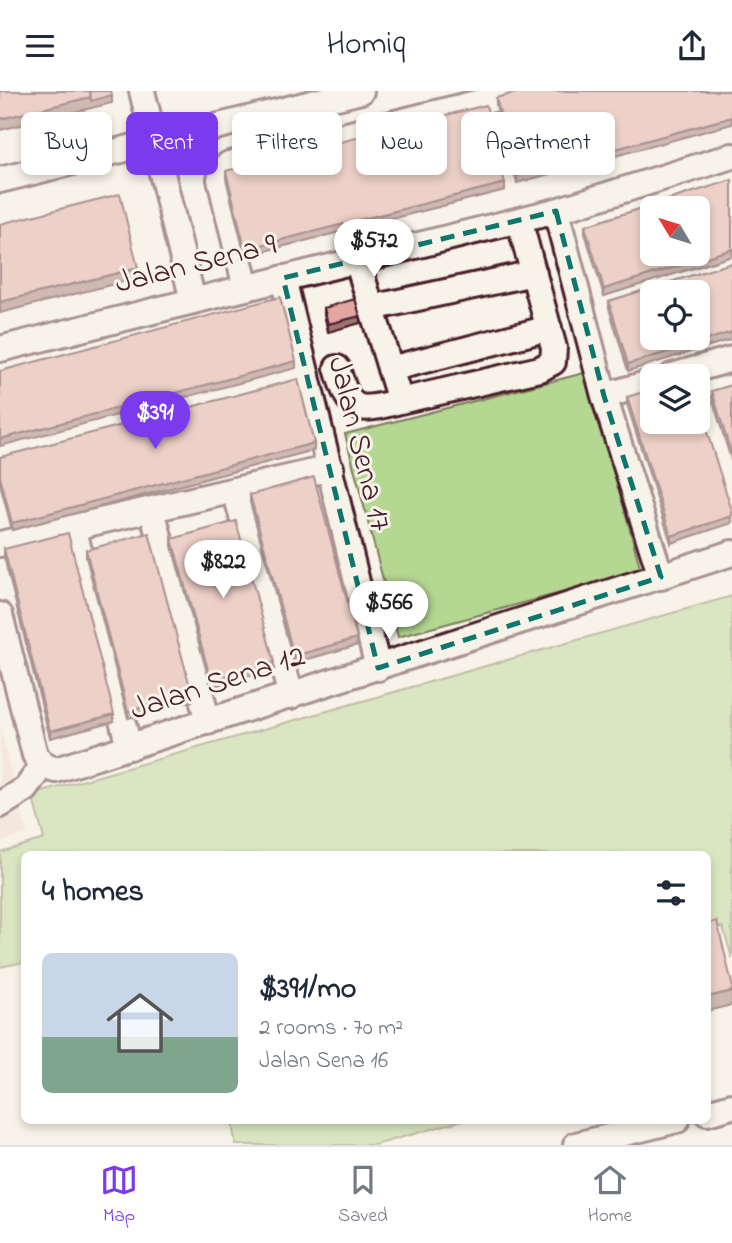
<!DOCTYPE html>
<html lang="en">
<head>
<meta charset="utf-8">
<style>
  :root { --surface:#fff; --page:#f2f2f3; --text:#1f2937; --muted:#747a83; --line:#e0e1e3; --accent:#7c3aed }
  body { margin:0; font-family:"Indie Flower",sans-serif; background:var(--page); color:var(--text); height:100vh; display:flex; flex-direction:column; font-size:26px; white-space:nowrap }
  * { box-sizing:border-box; margin:0 }
  p { font-size:23px; color:var(--muted) }
  .icon { flex:none; width:38px; height:38px; fill:none; stroke:currentColor; stroke-width:2; stroke-linecap:round; stroke-linejoin:round }
  .map { position:relative; flex:1; overflow:hidden }
  .details { position:absolute; left:21px; top:760px; width:690px; height:273px; display:flex; flex-direction:column; background:var(--surface); border-radius:10px; box-shadow:0 4px 10px #0003 }
  .details>* { flex:none }
  .guide { position:absolute; left:21px; top:21px; width:691px; height:63px; display:flex; gap:14px }
  .needle { width:46px; rotate:308deg }
  .controls { position:absolute; left:640px; top:105px; display:grid; gap:14px }
  .controls a { display:grid; place-items:center; width:70px; height:70px; border-radius:10px; background:var(--surface); box-shadow:0 4px 10px #0003; font-size:35px }
  .price { position:absolute; translate:-50% -60px; padding:0 16px; border-radius:24px; background:#fff; color:#222; font-size:23px; line-height:46px; filter:drop-shadow(0 2px 4px #0008) }
  .price::after { content:''; position:absolute; left:50%; top:42px; width:21px; height:16px; margin-left:-10px; background:inherit; clip-path:polygon(0 0,100% 0,50% 100%) }
  .price.selected { background:var(--accent); color:#fff }
  ul { padding:0; list-style:none }
  li { display:flex; align-items:center; gap:21px; height:175px; padding:0 21px }
  li+li { border-top:2px solid var(--line) }
  li span { display:grid; place-items:center; flex:none; width:196px; height:140px; border-radius:10px; color:#555 }
  li>.icon { margin-inline-start:auto }
  span .icon { width:84px; height:84px; fill:#fffc; stroke-width:1 }
  li b { font-size:30px }
  h2 { display:flex; justify-content:space-between; align-items:center; height:84px; padding:0 21px; font-size:30px }
  .chip { padding:0 24px; border-radius:10px; background:var(--surface); box-shadow:0 4px 10px #0003; font-size:24px; line-height:63px }
  .chip.selected { background:var(--accent); color:#fff }
  header { display:flex; justify-content:space-between; align-items:center; height:91px; padding:0 21px; background:var(--surface); font-size:32px; font-weight:600 }
  .tabs { display:flex; justify-content:space-around; align-items:center; height:98px; border-top:2px solid var(--line); background:var(--surface); font-size:19px; color:var(--muted) }
  .tabs a { display:grid; justify-items:center; gap:4px }
  .tabs .selected { color:var(--accent) }
  .map>svg:first-child { display:block }
  .built { fill:#f0dcd2 }
  .green { fill:#b4d792; stroke:#7f7b5e; stroke-width:2 }
  .lines { fill:none; stroke-linecap:round; stroke-linejoin:round }
  .minor-casing { stroke:#4a1f2b; stroke-width:30 }
  .minor { stroke:#f7f3e8; stroke-width:24 }
  .wall { fill:#c2908a; stroke:#4a1f2b; stroke-width:2 }
  .shaded-wall { fill:#9e7570; stroke:#4a1f2b; stroke-width:2 }
  .building { fill:#e1a7a0; stroke:#4a1f2b; stroke-width:2; fill-rule:evenodd }
  .marked { fill:none; stroke:#0f766e; stroke-width:5; stroke-dasharray:14 9; stroke-linejoin:round }
  .labels { text-anchor:middle; dominant-baseline:central; stroke-width:6; stroke-linejoin:round; paint-order:stroke }
  .street-label { font-size:32px; fill:#4a1f2b; stroke:#f7f3e8 }
</style>
</head>
<body>
<header><svg class="icon" aria-label="menu" viewBox="0 0 24 24"><path d="M4 6h16M4 12h16M4 18h16"/></svg>Homiq<svg class="icon" aria-label="share" viewBox="0 0 24 24"><path d="M12 15V3M7 8l5-5 5 5M5 13v7h14v-7"/></svg></header>
<div class="map">
<svg width="732" height="1054" viewBox="0 0 732 1054">
  <rect width="100%" height="100%" fill="#f7f3e8"/>
  <filter id="ink" filterUnits="userSpaceOnUse"><feTurbulence type="fractalNoise" baseFrequency=".0143" numOctaves="2"/><feDisplacementMap in="SourceGraphic" scale="14" xChannelSelector="R" yChannelSelector="G"/><feConvolveMatrix kernelMatrix="1 2 1 2 8 2 1 2 1" color-interpolation-filters="sRGB"/></filter>
  <g filter="url(#ink)">
    <!-- built -->
    <path class="built" d="M0,636l27,107 -27,8z"/>
    <!-- green -->
    <path class="green" d="M588,281l53,199 -243,66 -53,-203z
      M732,505v362l-9,-31 -16,4v-77h-683v108l-24,5v-115l44,-13 -12,-44z
      M231,1029h232l-88,25h-139z"/>
    <g class="lines">
      <!-- minor casing -->
      <g class="minor-casing">
        <path id="minor" d="M142,0l51,210
          M0,89l361,-89
          M556,120l48,185 57,181
          M357,169l43,141 140,-32 13,-7 1,-14 -35,-128
          M283,187l95,390
          M246,197l-26,-109 3,-10 6,-5 296,-73
          M371,217l163,-35
          M0,258l556,-138 176,-55
          M337,277c13,45 19,45 63,33
          M390,278l159,-41
          M672,285l60,-17
          M604,305l49,-14
          M0,364l307,-80
          M235,399l56,206
          M152,419l56,212
          M73,436l56,220
          M0,453l331,-76
          M0,524l35,140 8,10 13,5 676,-217
          M0,714l26,-16 17,-24
          M707,1022l25,-7
          M576,1054l101,-25"/>
      </g>
      <!-- minor -->
      <use href="#minor" class="minor"/>
    </g>
    <!-- wall -->
    <path class="wall" d="M522,0l-5,92 -21,-78v-7z
      M226,80l279,19 -260,66 -19,-77z
      M732,89v76l-128,40 -19,-63v-7z
      M732,172v76l-104,32 -19,-63v-7z
      M324,217l36,15 -32,9 -4,-17z
      M732,294v78l-20,-65v-7z
      M627,306l71,25 -27,121 -44,-139z
      M314,359l-302,80 -12,-46v-27z
      M250,404l107,150 -63,18 -44,-161z
      M172,448l102,130 -63,18 -39,-141z
      M4,458l110,172 -64,17 -46,-181z
      M86,459l106,151 -64,17 -42,-161z"/>
    <!-- shaded-wall -->
    <path class="shaded-wall" d="M112,4v8l-112,27v-11l91,-22z
      M732,26v7l-215,59v-7z
      M505,92v7l-260,66v-7z
      M732,158v7l-128,40v-7z
      M138,177v10l-138,35v-11z
      M360,225v7l-32,9v-8z
      M732,241v7l-104,32v-7z
      M296,270v7l-296,78v-7z
      M314,352v7l-302,80v-7z
      M732,425v7l-61,20v-7z
      M357,547v7l-63,18v-7z
      M274,571v7l-63,18v-7z
      M192,603v7l-64,17v-7z
      M114,623v7l-64,17v-7z
      M732,900v14l-25,6v-14z"/>
    <!-- building -->
    <path class="building" d="M0,0h90l1,6 -91,22z
      M90,0h21l1,4 -21,6z
      M522,0h210v26l-215,59 -21,-78z
      M486,14l19,78 -260,66 -19,-78z
      M732,89v69l-128,40 -19,-63zM653,117h45v46h-45z
      M120,103l18,74 -138,34v-78z
      M732,172v69l-104,32 -19,-63zM653,201h45v46h-45z
      M280,206l16,64 -296,78v-68z
      M355,208l5,17 -32,8 -4,-16z
      M298,288l16,64 -302,80 -12,-46v-20z
      M732,294v71l-20,-65z
      M653,298v33h45v-18l34,107v5l-61,20 -44,-139z
      M314,386l43,161 -63,18 -44,-161z
      M236,430l38,141 -63,18 -39,-141z
      M68,442l46,181 -64,17 -46,-182z
      M149,442l43,161 -64,17 -42,-161z
      M717,830l15,63v7l-25,6v-73z"/>
  </g>
  <!-- marked area -->
  <path d="M0 0H732V1054H0ZM556,120l48,185 57,181 -283,91 -95,-390z" fill="#f7f3e8" fill-opacity=".55" fill-rule="evenodd"/>
  <path class="marked" d="M556,120l48,185 57,181 -283,91 -95,-390z"/>
  <g class="labels">
    <!-- street labels -->
    <g class="street-label">
      <text transform="translate(196 174) rotate(-14)">Jalan Sena 9</text>
      <text transform="translate(358 353) rotate(76)">Jalan Sena 17</text>
      <text transform="translate(218 593) rotate(-18)">Jalan Sena 12</text>
    </g>
  </g>
</svg>
<div class="controls">
<a><svg class="needle" viewBox="-14 -14 28 28"><path d="M0-13l5 13h-10z" fill="#e53935"/><path d="M0 13l5-13h-10z" fill="#747a83"/></svg></a>
<a><svg class="icon" aria-label="locate" viewBox="0 0 24 24"><circle cx="12" cy="12" r="6"/><path d="M12 2v4M12 18v4M2 12h4M18 12h4"/></svg></a>
<a><svg class="icon" aria-label="layers" viewBox="0 0 24 24"><path d="M12 4l9 5-9 5-9-5zM3 14l9 5 9-5"/></svg></a>
</div>
<b class="price" style="left:374px;top:188px">$572</b>
<b class="price selected" style="left:155px;top:360px">$391</b>
<b class="price" style="left:223px;top:509px">$822</b>
<b class="price" style="left:389px;top:550px">$566</b>
<div class="guide">
<a class="chip">Buy</a>
<a class="chip selected">Rent</a>
<a class="chip">Filters</a>
<a class="chip">New</a>
<a class="chip">Apartment</a>
</div>
<section class="details">
<h2>4 homes<svg class="icon" aria-label="filters" viewBox="0 0 24 24"><path d="M4 7h16M4 17h16"/><circle cx="9" cy="7" r="2"/><circle cx="15" cy="17" r="2"/></svg></h2>
<ul>
<li><span style="background:linear-gradient(#c9d6e8 60%,#7fa58c 0)"><svg class="icon" aria-label="home" viewBox="0 0 24 24"><path d="M3 11l9-7 9 7M6 9v11h12V9"/></svg></span><div><b>$391/mo</b><p>2 rooms · 70 m²</p><p>Jalan Sena 16</p></div></li>
</ul>
</section>
</div>
<nav class="tabs">
<a class="selected"><svg class="icon" aria-label="map" viewBox="0 0 24 24"><path d="M3 6l6-2 6 2 6-2v14l-6 2-6-2-6 2zM9 4v14M15 6v14"/></svg>Map</a>
<a><svg class="icon" aria-label="saved" viewBox="0 0 24 24"><path d="M7 4h10v16l-5-4-5 4z"/></svg>Saved</a>
<a><svg class="icon" aria-label="home" viewBox="0 0 24 24"><path d="M3 11l9-7 9 7M6 9v11h12V9"/></svg>Home</a>
</nav>
</body>
</html>
